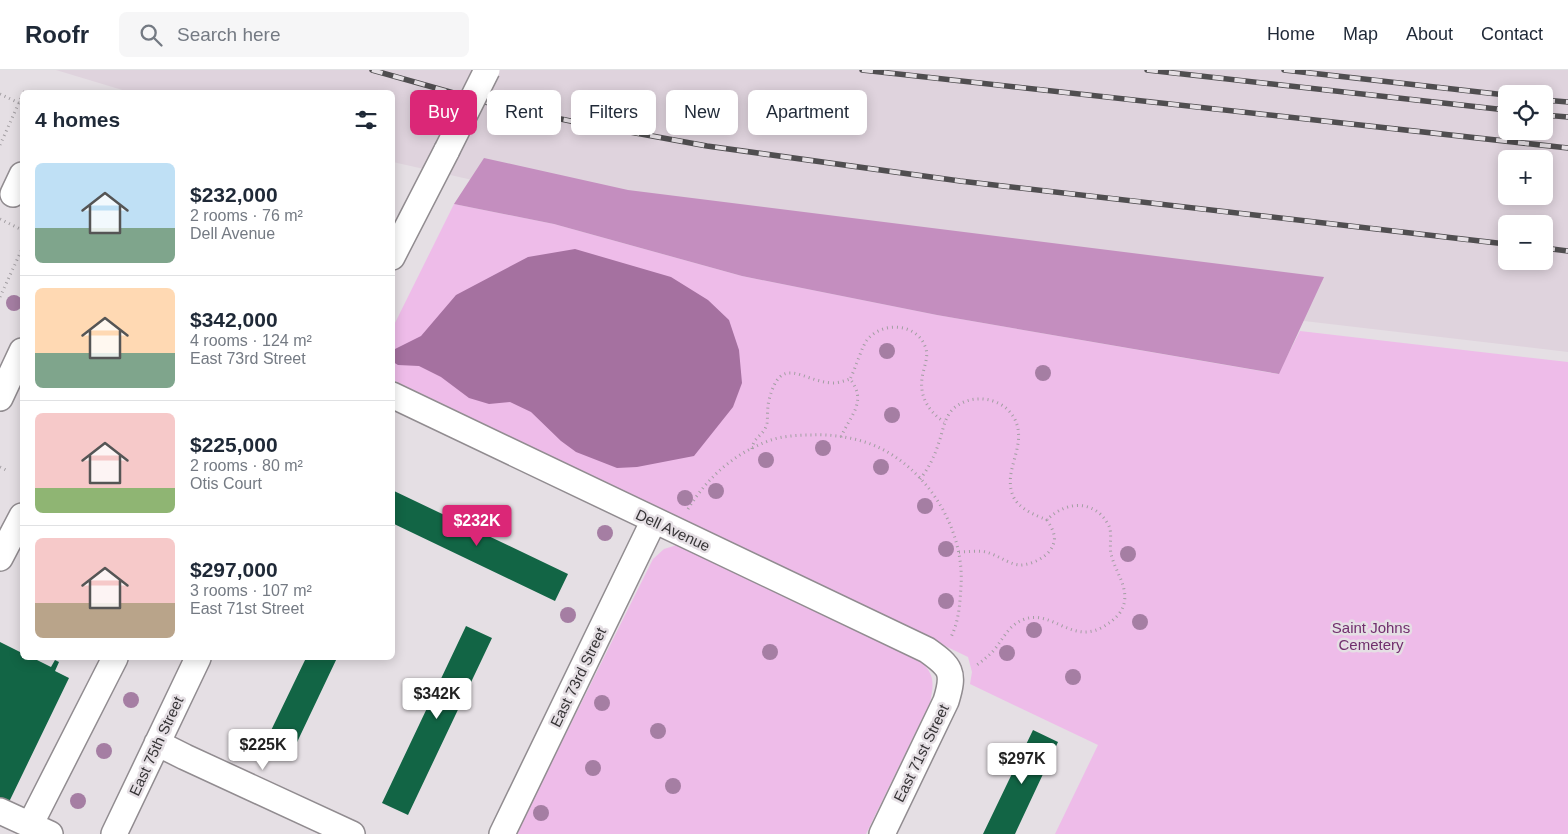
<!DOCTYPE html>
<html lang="en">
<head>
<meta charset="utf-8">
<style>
  :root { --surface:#fff; --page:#f6f6f7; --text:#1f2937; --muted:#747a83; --line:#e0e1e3; --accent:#db2777 }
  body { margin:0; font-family:Arial,sans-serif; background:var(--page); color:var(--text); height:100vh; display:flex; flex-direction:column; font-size:19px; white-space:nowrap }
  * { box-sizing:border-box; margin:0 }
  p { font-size:16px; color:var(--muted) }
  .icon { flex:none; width:28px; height:28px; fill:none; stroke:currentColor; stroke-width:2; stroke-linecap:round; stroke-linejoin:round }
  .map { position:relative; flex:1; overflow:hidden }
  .side { position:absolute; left:20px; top:20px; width:375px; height:570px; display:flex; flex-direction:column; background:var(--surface); border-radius:8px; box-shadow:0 2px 12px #0003 }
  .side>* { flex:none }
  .guide { position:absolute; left:410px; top:20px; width:475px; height:45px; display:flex; gap:10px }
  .fabs { position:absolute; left:1498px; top:15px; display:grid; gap:10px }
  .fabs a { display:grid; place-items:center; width:55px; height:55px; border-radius:8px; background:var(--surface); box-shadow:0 2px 12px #0003; font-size:25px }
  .price { position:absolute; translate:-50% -42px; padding:0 11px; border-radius:5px; background:#fff; color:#222; font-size:16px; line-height:32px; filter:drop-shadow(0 1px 2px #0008) }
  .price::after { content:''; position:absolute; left:50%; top:30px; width:15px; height:11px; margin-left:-8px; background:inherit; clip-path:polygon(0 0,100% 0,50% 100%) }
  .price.selected { background:var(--accent); color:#fff }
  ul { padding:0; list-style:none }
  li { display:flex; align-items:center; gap:15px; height:125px; padding:0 15px }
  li+li { border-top:1px solid var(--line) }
  li span { display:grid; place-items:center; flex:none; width:140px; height:100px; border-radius:8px; color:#555 }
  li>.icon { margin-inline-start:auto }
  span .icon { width:60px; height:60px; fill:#fffc; stroke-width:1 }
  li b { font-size:21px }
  h2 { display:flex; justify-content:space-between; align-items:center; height:60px; padding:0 15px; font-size:21px }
  .tag { padding:0 18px; border-radius:8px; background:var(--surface); box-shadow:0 2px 12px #0003; font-size:18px; line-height:45px }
  .tag.selected { background:var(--accent); color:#fff }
  header { display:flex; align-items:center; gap:30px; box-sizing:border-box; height:70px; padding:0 25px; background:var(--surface); border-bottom:1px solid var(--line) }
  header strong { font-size:24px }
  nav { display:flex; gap:28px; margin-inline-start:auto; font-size:18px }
  .search { width:350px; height:45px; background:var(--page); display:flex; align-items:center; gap:12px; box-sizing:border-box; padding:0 18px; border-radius:8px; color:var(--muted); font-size:19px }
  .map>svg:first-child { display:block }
  .built { fill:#dfd3dd; fill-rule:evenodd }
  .green { fill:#eebce9 }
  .forest { fill:#c48ebf }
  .water { fill:#a571a0 }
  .building { fill:#126545 }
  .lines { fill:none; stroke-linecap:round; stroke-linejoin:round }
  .minor-casing { stroke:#918c90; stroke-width:28 }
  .path { stroke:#a29ea2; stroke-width:3; stroke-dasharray:1 4; stroke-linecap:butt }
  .minor { stroke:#fff; stroke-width:25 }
  .rail-casing { stroke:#504e50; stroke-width:5.5 }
  .rail { stroke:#e5dfe4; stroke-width:4; stroke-dasharray:11; stroke-linecap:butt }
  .minor-bridge-casing { stroke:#918c90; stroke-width:28; stroke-linecap:butt }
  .minor-bridge { stroke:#fff; stroke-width:25 }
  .tree { fill:#a57ea3 }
  .labels { text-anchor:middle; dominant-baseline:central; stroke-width:5; stroke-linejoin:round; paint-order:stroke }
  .street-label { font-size:15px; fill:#363436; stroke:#e5dfe4 }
  .park-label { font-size:15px; fill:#702f6d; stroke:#e5dfe4 }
</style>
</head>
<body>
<header>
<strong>Roofr</strong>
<div class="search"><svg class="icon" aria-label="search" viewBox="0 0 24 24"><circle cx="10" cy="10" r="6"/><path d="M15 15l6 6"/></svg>Search here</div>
<nav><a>Home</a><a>Map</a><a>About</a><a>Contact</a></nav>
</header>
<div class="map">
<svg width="1568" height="764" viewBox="0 0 1568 764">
  <rect width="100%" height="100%" fill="#e5dfe4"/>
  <!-- built -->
  <path class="built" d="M56,0h1512v282l-435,-51 -498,-84 -242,-55 -1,-70h-263zM1506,24h38v37h-38zM1506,89h38v37h-38zM1506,154h38v37h-38z"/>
  <!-- green -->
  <path class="green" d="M454,134l100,20 188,52 195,39 341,59 22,-43 268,31v472h-513l43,-89 -128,-61 2,-12 -4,-15 -575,-277 -1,-51z
    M680,474l240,116c15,15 14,23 10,43l-64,131h-350l137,-275 11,-10z"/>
  <!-- forest -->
  <path class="forest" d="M484,88l144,32 696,87 -45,97 -342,-59 -195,-39 -188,-52 -100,-20z"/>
  <!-- water -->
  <path class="water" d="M575,179l96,28 37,23 21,20 10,30 3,33 -9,24 -39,49 -57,11 -20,1 -41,-16 -15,-11 -30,-29 -21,-10 -21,2 -20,-6 -28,-21 -22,-11 -21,-1 -5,-3v-12l28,-14 35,-41 72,-38z"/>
  <!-- building -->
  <path class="building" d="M392,420l176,84 -13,27 -163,-78z
    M466,556l26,12 -84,177 -26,-12z
    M0,572l22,11v5h11l18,9 4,-7 4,2 -4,9 14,7 -60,124 -9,-5z
    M306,588h31l-47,99 -26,-12z
    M1033,660l25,12 -43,92h-32z"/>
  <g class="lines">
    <!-- minor casing -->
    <g class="minor-casing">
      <path id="minor" d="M13,124l9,-19
        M392,187l55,-107
        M392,325l535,255c24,17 28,22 19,51l-64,133
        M0,328l22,-47
        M0,488l22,-42
        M157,673l28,14 167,77
        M0,741l50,23
        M30,755l85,-167
        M114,764l84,-176
        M502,764l152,-314"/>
    </g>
    <!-- path -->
    <path class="path" d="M24,22l1,-2
      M0,24l19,9
      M0,75l22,-49
      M0,149l22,11
      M0,227l22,-48
      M841,367c9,-21 27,-36 9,-58 5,-9 12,-33 17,-39 15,-19 49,-17 58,6 4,9 0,18 -2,27 -5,21 4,37 21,49
      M752,379c2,-14 12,-12 15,-26 1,-7 0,-15 2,-23 12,-47 32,-19 63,-17 6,0 12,-2 18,-4
      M0,397l6,3
      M920,409c9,-11 15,-24 19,-37 4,-11 5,-23 13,-32 21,-21 61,-11 66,19 4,22 -13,42 -6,64 4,15 23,22 35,27
      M688,439c20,-32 46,-56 83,-69 12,-4 27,-5 41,-5 18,-1 38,2 56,8 56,20 97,84 93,143 -1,17 -2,35 -10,51
      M959,482c9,0 18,-2 27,0 12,3 22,12 34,13 12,0 31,-9 34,-23 2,-7 -3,-16 -7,-22 18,-19 47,-21 61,4 5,9 1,20 3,30 5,21 23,39 8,60 -5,6 -11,10 -18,14 -30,15 -49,-18 -76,-9 -16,5 -21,19 -31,31 -5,6 -11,10 -17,15"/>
    <!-- minor -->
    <use href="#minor" class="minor"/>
    <!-- rail casing -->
    <g class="rail-casing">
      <path id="rail" d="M372,0l128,36 75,16 132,24 253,35 546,63
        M862,0l706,78
        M1147,0l359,40
        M1284,0l222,25
        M1544,30l24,2
        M1544,45l24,2
        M1544,178l24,3"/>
    </g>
    <!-- rail -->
    <use href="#rail" class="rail"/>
    <!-- minor-bridge casing -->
    <g class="minor-bridge-casing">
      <path id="minor-bridge" d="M447,80l40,-80"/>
    </g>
    <!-- minor-bridge -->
    <use href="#minor-bridge" class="minor-bridge"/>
  </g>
  <!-- trees -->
  <g class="tree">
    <circle cx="14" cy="233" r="8"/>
    <circle cx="887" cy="281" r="8"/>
    <circle cx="1043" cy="303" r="8"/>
    <circle cx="892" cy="345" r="8"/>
    <circle cx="823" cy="378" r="8"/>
    <circle cx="766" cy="390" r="8"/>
    <circle cx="881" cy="397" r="8"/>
    <circle cx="716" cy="421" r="8"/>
    <circle cx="685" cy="428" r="8"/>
    <circle cx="925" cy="436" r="8"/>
    <circle cx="605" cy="463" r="8"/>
    <circle cx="946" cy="479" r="8"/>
    <circle cx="1128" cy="484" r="8"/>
    <circle cx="946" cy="531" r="8"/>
    <circle cx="568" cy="545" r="8"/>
    <circle cx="1140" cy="552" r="8"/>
    <circle cx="1034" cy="560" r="8"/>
    <circle cx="770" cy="582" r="8"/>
    <circle cx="1007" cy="583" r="8"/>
    <circle cx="1073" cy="607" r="8"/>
    <circle cx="131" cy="630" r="8"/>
    <circle cx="602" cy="633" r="8"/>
    <circle cx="658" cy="661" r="8"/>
    <circle cx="104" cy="681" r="8"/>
    <circle cx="593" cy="698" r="8"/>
    <circle cx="673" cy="716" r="8"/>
    <circle cx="78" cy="731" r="8"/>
    <circle cx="541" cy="743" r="8"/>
  </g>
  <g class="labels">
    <!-- street labels -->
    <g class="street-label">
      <text transform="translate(673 460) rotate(25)">Dell Avenue</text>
      <text transform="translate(578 607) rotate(-64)">East 73rd Street</text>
      <text transform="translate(156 676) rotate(-65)">East 75th Street</text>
      <text transform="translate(921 683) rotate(-64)">East 71st Street</text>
    </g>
    <!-- park labels -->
    <g class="park-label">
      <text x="1371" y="557">Saint Johns<tspan x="1371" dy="17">Cemetery</tspan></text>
    </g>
  </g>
</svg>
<div class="fabs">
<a><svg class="icon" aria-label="locate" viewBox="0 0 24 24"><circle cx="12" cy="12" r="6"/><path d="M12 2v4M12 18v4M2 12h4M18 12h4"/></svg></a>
<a>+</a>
<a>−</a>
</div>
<b class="price selected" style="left:477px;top:477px">$232K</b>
<b class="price" style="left:437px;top:650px">$342K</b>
<b class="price" style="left:263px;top:701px">$225K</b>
<b class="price" style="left:1022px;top:715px">$297K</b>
<div class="guide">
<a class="tag selected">Buy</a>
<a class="tag">Rent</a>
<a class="tag">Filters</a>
<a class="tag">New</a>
<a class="tag">Apartment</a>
</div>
<section class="side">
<h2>4 homes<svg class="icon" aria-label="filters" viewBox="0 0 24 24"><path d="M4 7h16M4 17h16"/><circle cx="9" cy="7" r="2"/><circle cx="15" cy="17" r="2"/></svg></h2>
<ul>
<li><span style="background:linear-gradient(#bfe0f5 65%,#7fa58c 0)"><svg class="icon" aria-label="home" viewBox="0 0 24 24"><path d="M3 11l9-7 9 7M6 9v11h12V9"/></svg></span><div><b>$232,000</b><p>2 rooms · 76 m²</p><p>Dell Avenue</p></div></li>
<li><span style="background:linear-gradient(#ffd9b3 65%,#7fa58c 0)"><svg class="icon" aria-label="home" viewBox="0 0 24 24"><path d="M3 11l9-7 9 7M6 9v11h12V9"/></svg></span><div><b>$342,000</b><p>4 rooms · 124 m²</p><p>East 73rd Street</p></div></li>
<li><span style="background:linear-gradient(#f6c9c9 75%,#8fb573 0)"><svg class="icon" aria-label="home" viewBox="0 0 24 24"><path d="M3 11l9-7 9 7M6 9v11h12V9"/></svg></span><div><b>$225,000</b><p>2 rooms · 80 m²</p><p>Otis Court</p></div></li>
<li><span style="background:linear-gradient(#f6c9c9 65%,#b9a48a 0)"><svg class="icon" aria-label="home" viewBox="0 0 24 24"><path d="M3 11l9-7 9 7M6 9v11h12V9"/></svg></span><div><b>$297,000</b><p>3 rooms · 107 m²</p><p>East 71st Street</p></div></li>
</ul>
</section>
</div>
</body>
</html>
